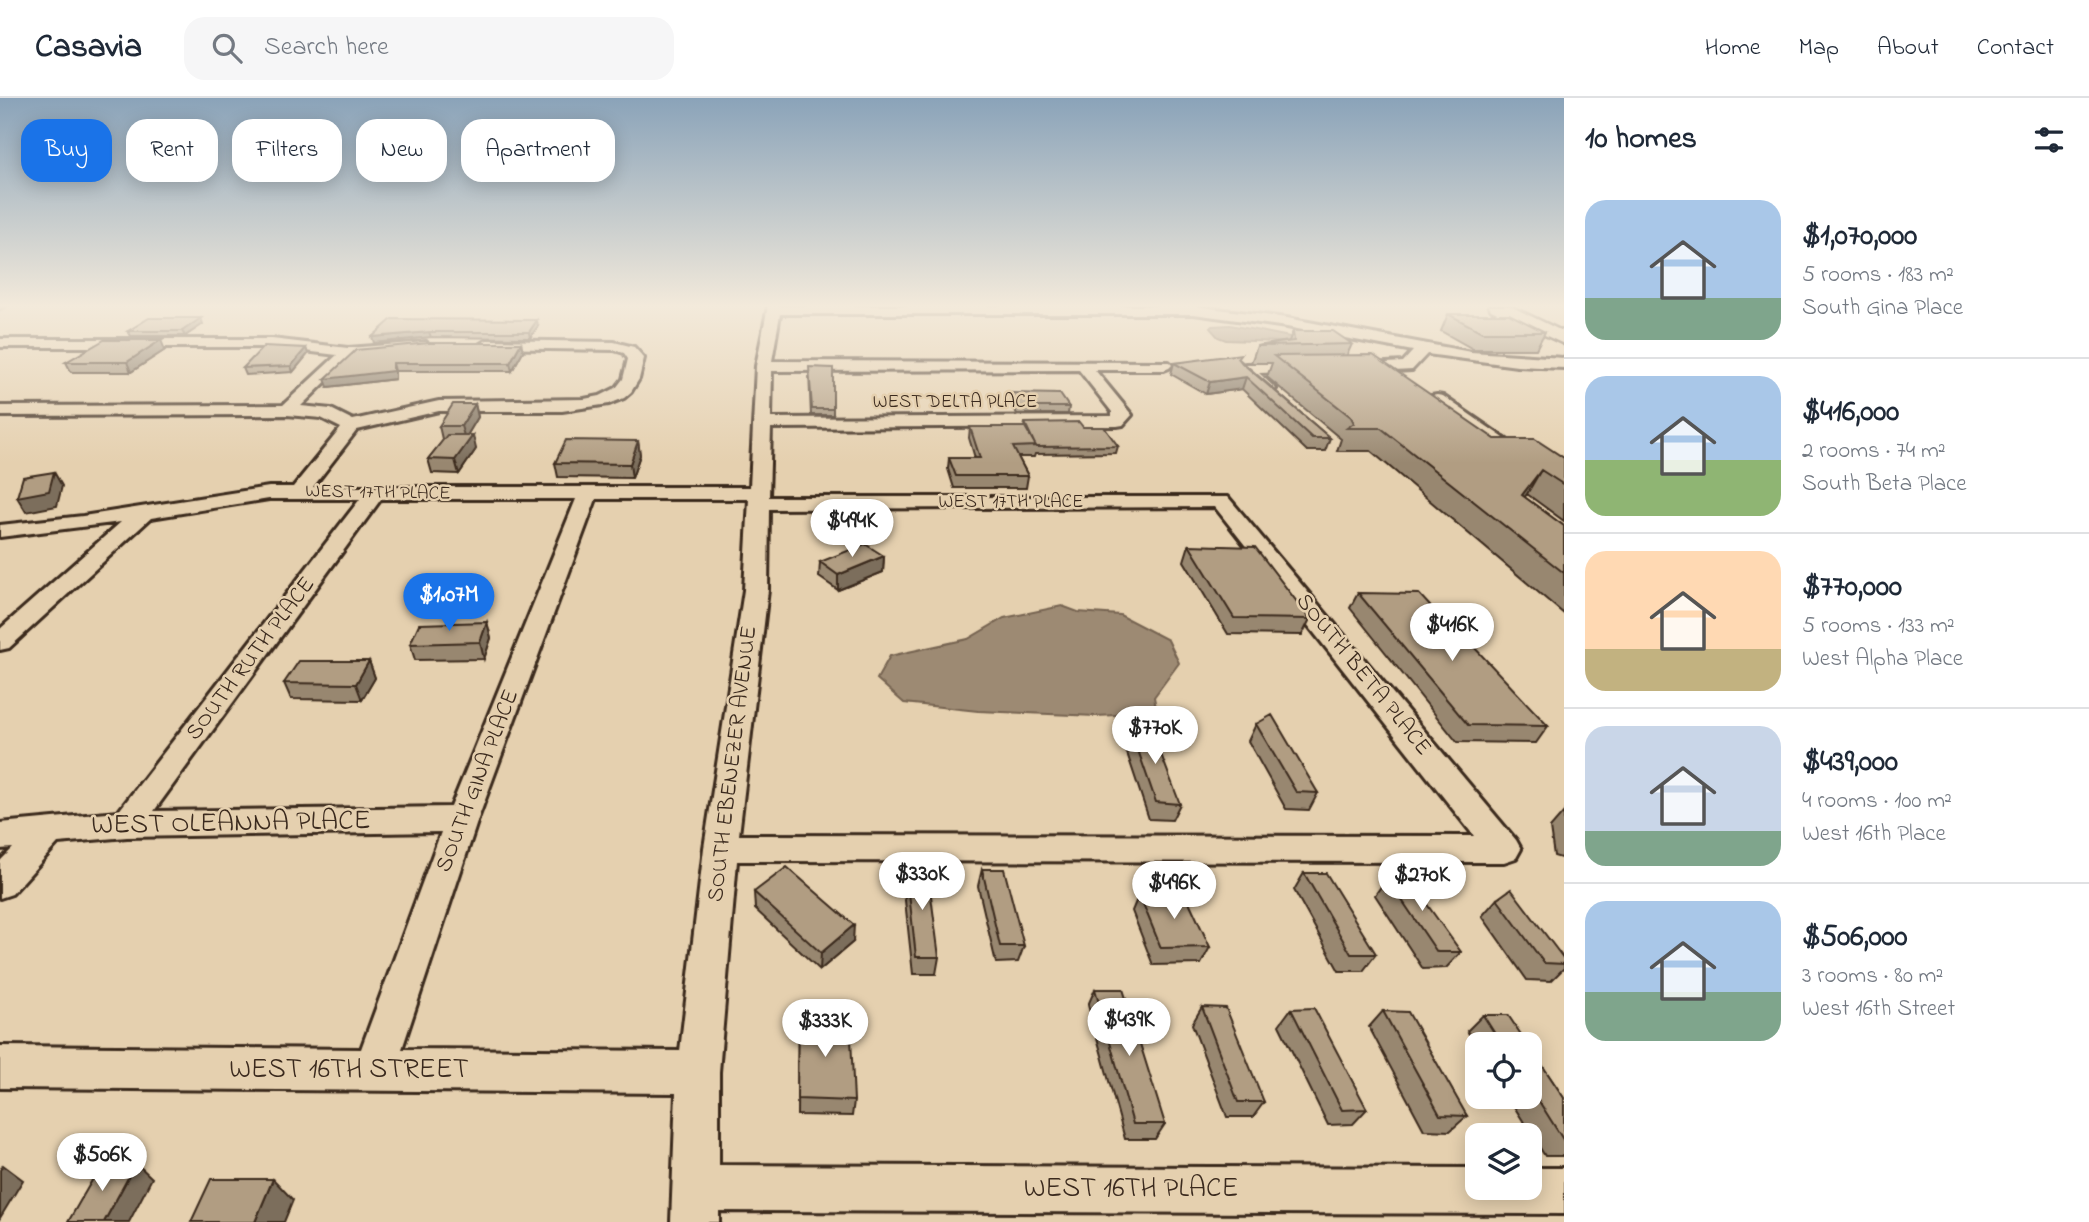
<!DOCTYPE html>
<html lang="en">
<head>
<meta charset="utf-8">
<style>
  :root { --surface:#fff; --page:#f6f6f7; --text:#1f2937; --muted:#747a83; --line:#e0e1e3; --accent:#1a73e8 }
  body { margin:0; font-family:"Indie Flower",sans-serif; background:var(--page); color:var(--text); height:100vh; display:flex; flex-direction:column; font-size:26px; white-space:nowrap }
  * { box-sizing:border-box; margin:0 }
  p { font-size:23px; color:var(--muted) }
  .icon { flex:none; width:38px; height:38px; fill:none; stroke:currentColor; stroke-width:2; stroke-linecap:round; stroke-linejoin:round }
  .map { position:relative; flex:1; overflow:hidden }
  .details { display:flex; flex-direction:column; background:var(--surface); width:525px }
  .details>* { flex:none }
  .top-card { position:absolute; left:21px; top:21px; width:665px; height:63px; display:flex; gap:14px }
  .fabs { position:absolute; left:1465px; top:934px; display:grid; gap:14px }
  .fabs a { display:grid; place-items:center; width:77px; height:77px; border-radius:14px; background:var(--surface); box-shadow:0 4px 18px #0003; font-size:35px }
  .price { position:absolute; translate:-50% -60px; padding:0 16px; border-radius:24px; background:#fff; color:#222; font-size:23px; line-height:46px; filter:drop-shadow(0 2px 4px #0008) }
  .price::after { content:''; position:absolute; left:50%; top:42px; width:21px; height:16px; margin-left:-10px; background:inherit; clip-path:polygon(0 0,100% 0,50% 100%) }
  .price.current { background:var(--accent); color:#fff }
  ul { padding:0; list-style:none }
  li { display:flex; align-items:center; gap:21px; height:175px; padding:0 21px }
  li+li { border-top:2px solid var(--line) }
  li span { display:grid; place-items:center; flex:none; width:196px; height:140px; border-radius:21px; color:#555 }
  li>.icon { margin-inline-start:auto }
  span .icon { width:84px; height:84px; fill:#fffc; stroke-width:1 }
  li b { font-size:30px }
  h2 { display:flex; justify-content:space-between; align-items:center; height:84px; padding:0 21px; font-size:30px }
  .chip { padding:0 24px; border-radius:21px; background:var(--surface); box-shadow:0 4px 18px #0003; font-size:24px; line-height:63px }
  .chip.current { background:var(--accent); color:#fff }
  header { display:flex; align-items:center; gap:42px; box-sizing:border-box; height:98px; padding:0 35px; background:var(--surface); border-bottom:2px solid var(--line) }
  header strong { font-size:33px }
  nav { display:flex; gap:38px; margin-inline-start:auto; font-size:24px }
  .search { width:490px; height:63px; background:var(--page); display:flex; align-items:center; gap:18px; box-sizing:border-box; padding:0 24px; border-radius:21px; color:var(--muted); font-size:26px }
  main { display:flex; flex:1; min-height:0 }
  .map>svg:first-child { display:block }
  .water { fill:#9d8a73; stroke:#766451; stroke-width:2 }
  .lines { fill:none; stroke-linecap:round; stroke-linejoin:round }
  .stream { stroke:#766451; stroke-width:4.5 }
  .minor-casing { stroke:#3b2a1e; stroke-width:6 }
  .major-casing { stroke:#3b2a1e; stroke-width:5 }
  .minor { fill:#e5d0af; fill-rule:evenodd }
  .major { fill:#e5d0af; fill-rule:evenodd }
  .wall { fill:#988770; stroke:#3b2a1e; stroke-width:2 }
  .shaded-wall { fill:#7c6e5b; stroke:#3b2a1e; stroke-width:2 }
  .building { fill:#b19d82; stroke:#3b2a1e; stroke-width:2 }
  .labels { text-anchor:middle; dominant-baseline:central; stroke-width:5; stroke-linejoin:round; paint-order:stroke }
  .far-street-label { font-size:19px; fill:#3b2a1e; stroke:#e5d0af }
  .street-label { font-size:23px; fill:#3b2a1e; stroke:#e5d0af }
  .near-street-label { font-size:28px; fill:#3b2a1e; stroke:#e5d0af }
</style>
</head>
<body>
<header>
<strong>Casavia</strong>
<div class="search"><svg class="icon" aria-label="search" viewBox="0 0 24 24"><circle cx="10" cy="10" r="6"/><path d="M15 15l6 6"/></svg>Search here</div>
<nav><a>Home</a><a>Map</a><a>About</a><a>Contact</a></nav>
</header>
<main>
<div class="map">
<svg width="1564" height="1124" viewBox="0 0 1564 1124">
  <rect width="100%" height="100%" fill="#e5d0af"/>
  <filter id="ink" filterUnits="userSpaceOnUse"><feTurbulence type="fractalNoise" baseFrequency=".0143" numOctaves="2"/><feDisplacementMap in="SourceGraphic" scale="14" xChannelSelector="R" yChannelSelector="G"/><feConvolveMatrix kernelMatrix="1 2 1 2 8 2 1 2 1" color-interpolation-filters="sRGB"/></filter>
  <g filter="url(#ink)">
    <!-- water -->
    <path class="water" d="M1230,227l70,14 5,4 -79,-3 -8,-3 -8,-9 2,-2z
      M1062,508l16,6 42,3 48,25 11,23 -25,34 3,16 -61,3 -118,-5 -74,-8 -27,-24 13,-23 78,-17 36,-21z"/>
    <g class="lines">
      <!-- stream -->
      <path class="stream" d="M0,211l6,-3"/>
      <!-- minor casing -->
      <g class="minor-casing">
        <path id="minor" d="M768,208h426l93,12 184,34 93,6v10l-47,-2 -90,-12 -15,16 -54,3 -8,-5 3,-3 50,-3 10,-11 -126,-24 -93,-13h-414l-8,47 397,1 3,3 -3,3 -5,2h-69l37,45 -9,10 -6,1 -346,2 -2,69h459l288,343 5,9 -5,9 -12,4 -767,-1 -18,211v93l758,3v20h53v-20h34v46l-845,-3v11h-48l5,-129 -676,-5v-42l361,3 80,-217 -314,5 -69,6 -46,51 -12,4v-37l13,-13 -13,1v-26l118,-11 242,-313h-91l-118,19 -142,130 -9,2v-21l121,-107 -121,15v-12l83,-9 186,-29h24l48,-59 -20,-10 -34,-3 -287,1v-10l283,-1 54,-50 -65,-8h-272v-8h272l76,9 78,-6 2,3 -7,4 -69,7 -51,50 30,3 22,11 86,-19 145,-2 16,-3 16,-8 7,-9 5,-20 -4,-6 -10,-3 -127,-2 -7,-4 7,-4 127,2 20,5 10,11 -5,21 -8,13 -7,6 -15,6 -47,7h-123l-82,19 -44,57h437l6,-121zM1079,272l33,42v4l-341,2 1,-47zM381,401h195l-125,308 -297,4zM596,401h153l-5,91 -40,258 -24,203 -278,-2 76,-230zM1215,409l259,329 -735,-1 29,-245 1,-81z
          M1306,265l8,5 -3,3 -52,2 17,16 -8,5 -6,-2 -25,-23 8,-5z
          M1437,297l6,1 77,53 -9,6 -7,-2 -73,-49 -2,-4 2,-4z"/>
      </g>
      <!-- major casing -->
      <g class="major-casing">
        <path id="major" d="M1489,208h21l54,26v12l-73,-34z"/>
      </g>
      <!-- minor -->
      <use href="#minor" class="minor"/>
      <!-- major -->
      <use href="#major" class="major"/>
    </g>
    <!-- wall -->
    <path class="wall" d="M1448,216l97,18 -9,17h-63l-32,-18z
      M392,221l146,7 -8,12 -99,-1 -57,6z
      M203,226l-18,12h-54l-3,-5z
      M1293,233l59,13 -5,11 148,84 69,19v63l-37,-27 -3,3 40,29v88l-193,-163h-34l4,-12 -74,-62 5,-14h-21l6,-17 32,-5z
      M521,245l2,8 -11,20h-117v8l-67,8 28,-37z
      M306,250l2,6 -15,18 -47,3 -3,-7z
      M165,252l-34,22h-60l-5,-10z
      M1239,261l91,79 -5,13h-18l-65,-62 -36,5 -35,-20 3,-11z
      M833,270v47h-22l-2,-41z
      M1012,295l57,14 -1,7h-51l-7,-14z
      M475,306l3,13 -11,18 9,14 -17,25 -27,-1 -4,-14 16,-20h-2l-3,-13z
      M1025,325l58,4 35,19 -2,7 -81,1 -1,3h-16l10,19 -2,12h-72l-6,-19 1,-11h26l-6,-20 1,-11h54z
      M638,343l2,14 -8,23 -74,-1 -3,-14z
      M1189,447l121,74 -8,16 -74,-1 -44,-73z
      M884,458l-1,16 -45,18 -19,-13 1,-15z
      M1358,495l94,37 96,96 -12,17 -79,-1 -107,-134z
      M487,524l4,16 -7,21 -69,1 -5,-16z
      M369,563l6,17 -13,22 -71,-1 -7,-16z
      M1256,626l62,69 -9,17 -23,-1 -38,-68z
      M1130,629l50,77 -8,16 -23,-1 -25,-75z
      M1564,714v47l-10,-3 -4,-28z
      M906,767l33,92 -3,17h-23l-10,-92z
      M982,771l42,77 -6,16 -22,1 -18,-77z
      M1304,775l72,81 -13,17h-24l-45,-81z
      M1387,780l74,74 -15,16 -23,1 -48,-74z
      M754,794l99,50 -33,28 -65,-61z
      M1139,796l71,53 -9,17 -48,1 -21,-54z
      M1497,801l67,60v9l-13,13 -24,-1 -45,-64z
      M1095,891l70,135 -10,15h-30l-37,-134z
      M1202,909l62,95 -11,15h-26l-35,-93z
      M1291,911l76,100 -14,15 -25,1 -49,-100z
      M1383,913l84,105 -17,15 -26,-1 -55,-103z
      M1483,917l45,30h-51v2l-10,-16z
      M798,918l56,85 -2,15 -55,-1z
      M1530,949l34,51v58h-19l-37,-59h22z"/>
    <!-- shaded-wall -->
    <path class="shaded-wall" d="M201,220l2,6 -18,12 -3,-5z
      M537,222l1,6 -8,12 -1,-6z
      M429,234l2,5 -57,6 -2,-6z
      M161,242l4,10 -34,22 -4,-10z
      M521,245l2,8 -11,20 -2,-8z
      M306,250l2,6 -15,18 -2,-6z
      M393,265l2,8v8l-67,8 -3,-8z
      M1246,279l-4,12 -36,5 4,-12z
      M475,306l3,13 -13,22 -4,-13z
      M473,337l3,14 -17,25 -4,-14z
      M638,343l2,14 -8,23 -2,-14z
      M1541,372l-14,24 -20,26 15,-25z
      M54,374l8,14 -5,20 -31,6 -9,-15z
      M884,458l-1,16 -45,18v-15z
      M487,524l4,16 -7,21 -4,-17z
      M369,563l6,17 -13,22 -6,-16z
      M854,827l-1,17 -33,28 1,-17z
      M136,1065l16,15 -23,44h-25z
      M3,1067l20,15 -23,38v-48z
      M273,1081l20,21 -9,22h-29z"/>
    <!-- building -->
    <path class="building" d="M1448,216h61l36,18h-63z
      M149,220h52l-19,13h-54z
      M392,221l145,1 -8,12h-100l-57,5z
      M1293,233h40l19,13 -95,2 37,-5z
      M104,242h57l-34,22h-61z
      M429,245h92l-11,20h-117v8l-68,8 31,-29z
      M264,248l42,2 -15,18 -48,2z
      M1241,256l-3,4 4,5 88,75h-18l-66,-61 -36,5 -36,-19z
      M1373,257l122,84h40l29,19v27l-23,-15 -19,25 42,31v47l-183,-145h-34l7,-5 -3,-6 -77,-61z
      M809,269l24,1v41h-21z
      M1012,295l48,1 9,13h-51z
      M453,306h22l-14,22h-22z
      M1079,324l4,5h21l14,19 -82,1 -11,-24z
      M970,329h55l11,19 -23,1 15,29h-72l-7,-18h31z
      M447,337h26l-18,25 -27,-1z
      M566,342l72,1 -8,23 -75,-1z
      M54,374l-5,19 -32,6 6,-20z
      M865,446l19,12 -46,19 -18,-13z
      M1189,447l66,2 55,72 -76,-1z
      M1358,495l61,1 33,36h6l90,96 -80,-1z
      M487,524l-7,20 -70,2 9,-20z
      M299,563h70l-13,23 -72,-1z
      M1272,617l46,78 -22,-1 -40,-68z
      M1130,629l21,1 29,76 -24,-2z
      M906,767h21l12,92h-23z
      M787,769l67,58 -33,28 -67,-61z
      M1401,770l60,84h-24l-50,-74z
      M982,771h22l20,77h-24z
      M1304,775h22l50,81h-25z
      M1511,791l53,70v5l-20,-1 -47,-64z
      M1185,795l25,54 -49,1 -22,-54z
      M1095,891h28l42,135h-32z
      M1202,909l24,1 38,94h-26z
      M1314,910l53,101 -25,1 -51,-101z
      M1383,913l25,1 59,104 -27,-1z
      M1483,917h25l20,30h-26z
      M798,918l52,1 4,84 -57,-2z
      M1530,949l34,51v43l-34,-54z
      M102,1065h34l-32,59h-36z
      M211,1081h62l-18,43h-64z"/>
  </g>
  <!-- sky -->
  <linearGradient id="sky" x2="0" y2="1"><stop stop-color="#8aa3b9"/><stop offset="0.57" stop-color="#f3eadb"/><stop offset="1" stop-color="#f3eadb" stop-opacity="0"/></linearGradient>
  <rect width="1564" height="365" fill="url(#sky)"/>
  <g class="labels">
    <!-- far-street labels -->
    <g class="far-street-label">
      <text x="955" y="304">WEST DELTA PLACE</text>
      <text transform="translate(378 395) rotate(1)">WEST 17TH PLACE</text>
      <text x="1011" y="404">WEST 17TH PLACE</text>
    </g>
    <!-- street labels -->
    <g class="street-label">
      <text transform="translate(251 561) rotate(-53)">SOUTH RUTH PLACE</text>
      <text transform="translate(1363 577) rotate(51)">SOUTH BETA PLACE</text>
      <text transform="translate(733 666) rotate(-83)">SOUTH EBENEZER AVENUE</text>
      <text transform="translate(478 683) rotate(-69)">SOUTH GINA PLACE</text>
    </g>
    <!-- near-street labels -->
    <g class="near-street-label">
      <text transform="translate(231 726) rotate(-1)">WEST OLEANNA PLACE</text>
      <text x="349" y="972">WEST 16TH STREET</text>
      <text x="1131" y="1091">WEST 16TH PLACE</text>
    </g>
  </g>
</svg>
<div class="fabs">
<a><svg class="icon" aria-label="locate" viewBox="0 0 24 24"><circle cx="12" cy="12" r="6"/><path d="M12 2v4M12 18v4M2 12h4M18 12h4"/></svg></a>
<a><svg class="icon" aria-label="layers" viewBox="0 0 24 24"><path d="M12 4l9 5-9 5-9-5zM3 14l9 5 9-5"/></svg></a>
</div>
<b class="price" style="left:852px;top:461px">$494K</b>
<b class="price current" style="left:449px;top:535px">$1.07M</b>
<b class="price" style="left:1452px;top:565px">$416K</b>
<b class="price" style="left:1155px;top:668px">$770K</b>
<b class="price" style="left:922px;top:814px">$330K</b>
<b class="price" style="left:1422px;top:815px">$270K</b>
<b class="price" style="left:1174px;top:823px">$496K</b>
<b class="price" style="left:1129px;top:960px">$439K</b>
<b class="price" style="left:825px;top:961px">$333K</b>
<b class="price" style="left:102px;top:1095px">$506K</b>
<div class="top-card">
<a class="chip current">Buy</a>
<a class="chip">Rent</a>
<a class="chip">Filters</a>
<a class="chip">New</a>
<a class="chip">Apartment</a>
</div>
</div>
<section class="details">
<h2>10 homes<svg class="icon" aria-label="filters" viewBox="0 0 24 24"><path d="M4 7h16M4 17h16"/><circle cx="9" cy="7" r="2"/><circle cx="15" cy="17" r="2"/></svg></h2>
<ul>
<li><span style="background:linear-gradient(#a9c7e8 70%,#7fa58c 0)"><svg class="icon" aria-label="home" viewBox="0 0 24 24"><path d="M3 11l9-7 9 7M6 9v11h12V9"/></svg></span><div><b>$1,070,000</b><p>5 rooms · 183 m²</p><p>South Gina Place</p></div></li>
<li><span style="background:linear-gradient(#a9c7e8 60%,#8fb573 0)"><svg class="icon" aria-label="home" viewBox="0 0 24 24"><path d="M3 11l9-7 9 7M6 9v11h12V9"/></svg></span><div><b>$416,000</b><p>2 rooms · 74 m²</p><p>South Beta Place</p></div></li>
<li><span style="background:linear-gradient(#ffd9b3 70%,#c2b280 0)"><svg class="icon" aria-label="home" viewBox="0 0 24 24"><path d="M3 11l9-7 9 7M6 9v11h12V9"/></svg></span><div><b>$770,000</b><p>5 rooms · 133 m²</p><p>West Alpha Place</p></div></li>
<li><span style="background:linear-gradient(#c9d6e8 75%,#7fa58c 0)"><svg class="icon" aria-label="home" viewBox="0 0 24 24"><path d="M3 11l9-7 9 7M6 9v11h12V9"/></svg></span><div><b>$439,000</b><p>4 rooms · 100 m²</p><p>West 16th Place</p></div></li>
<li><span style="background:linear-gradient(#a9c7e8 65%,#7fa58c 0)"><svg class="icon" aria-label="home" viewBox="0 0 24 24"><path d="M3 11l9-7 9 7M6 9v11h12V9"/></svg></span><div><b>$506,000</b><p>3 rooms · 80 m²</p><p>West 16th Street</p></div></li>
</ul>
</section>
</main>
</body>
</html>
